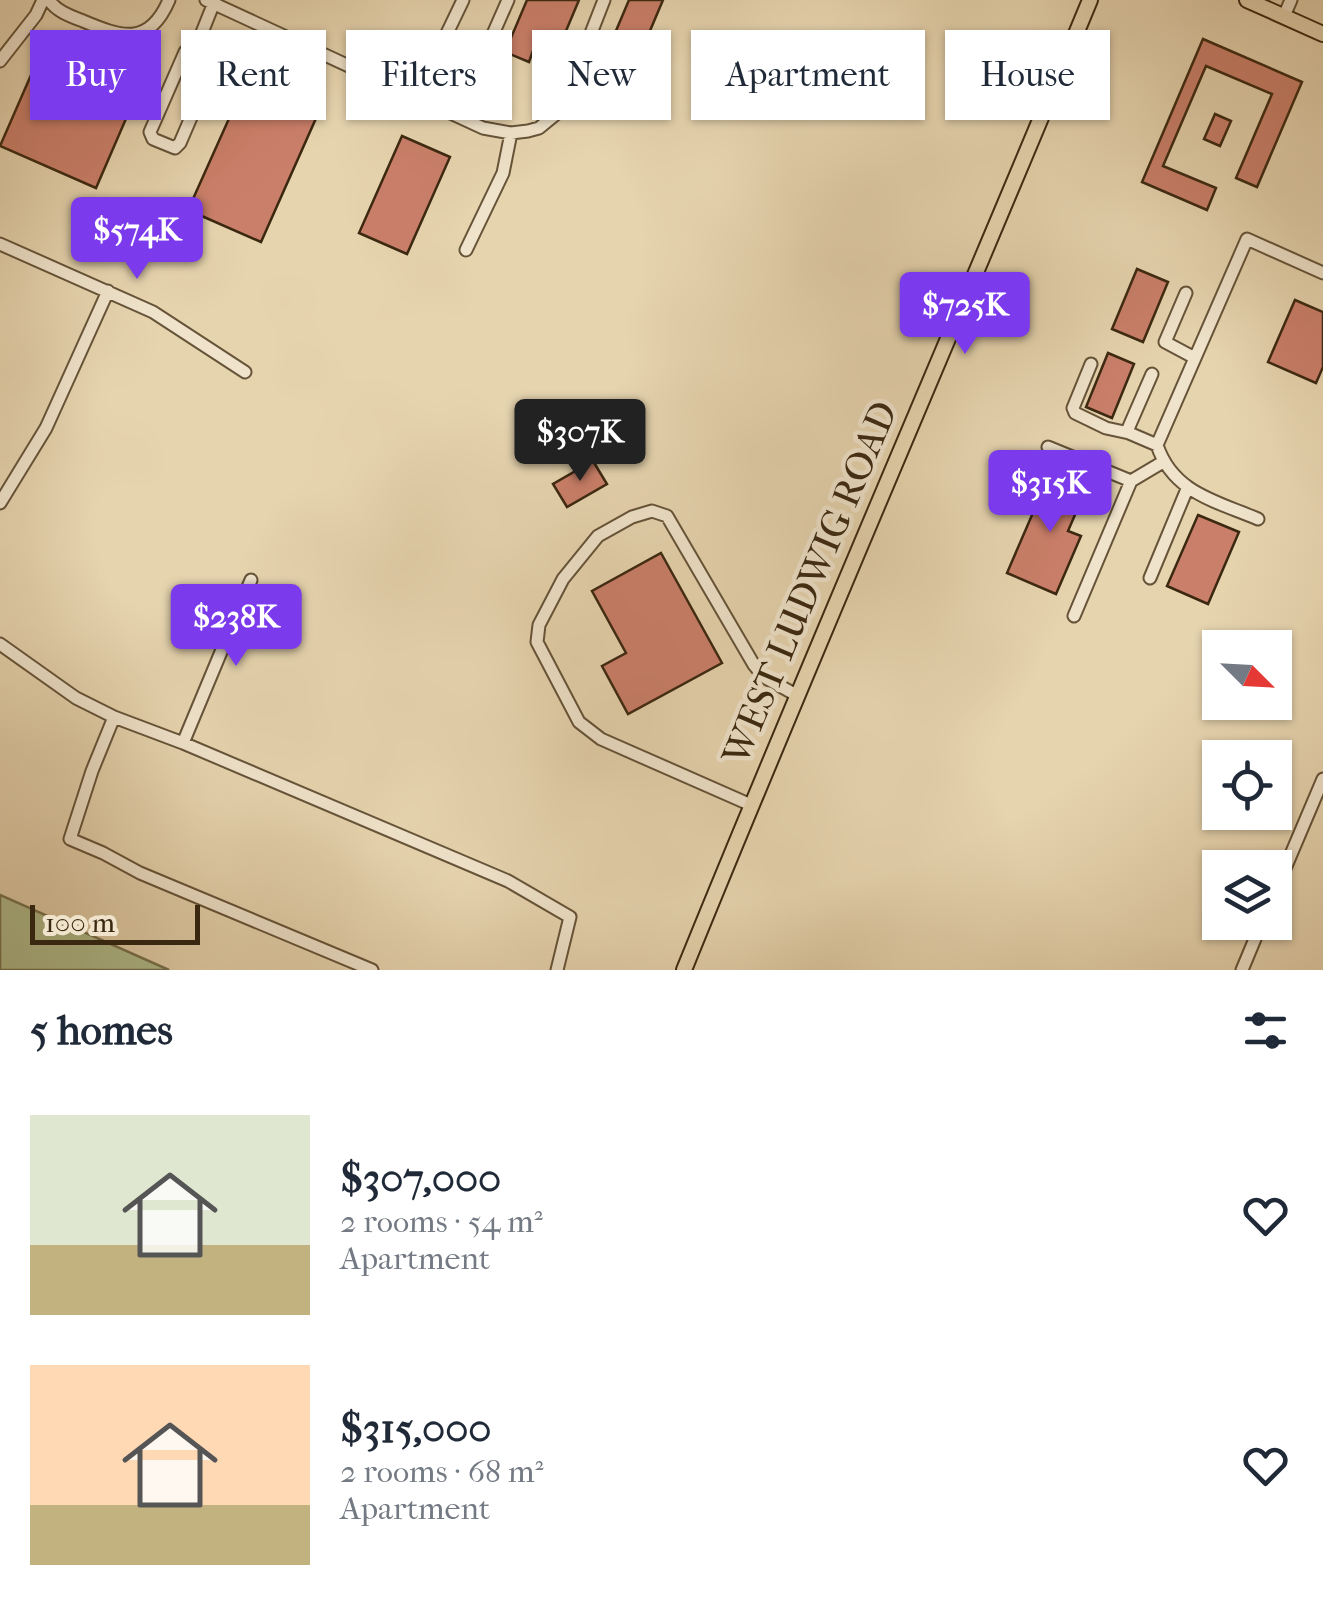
<!DOCTYPE html>
<html lang="en">
<head>
<meta charset="utf-8">
<style>
  :root { --surface:#fff; --page:#f2f2f3; --text:#1f2937; --muted:#747a83; --accent:#7c3aed }
  body { margin:0; font-family:"IM FELL French Canon",serif; background:var(--page); color:var(--text); height:100vh; display:flex; flex-direction:column; font-size:38px; white-space:nowrap }
  * { box-sizing:border-box; margin:0 }
  p { font-size:32px; color:var(--muted) }
  .icon { flex:none; width:55px; height:55px; fill:none; stroke:currentColor; stroke-width:2; stroke-linecap:round; stroke-linejoin:round }
  .map { position:relative; height:970px; overflow:hidden }
  .drawer { display:flex; flex-direction:column; background:var(--surface); flex:1 }
  .drawer>* { flex:none }
  .top-card { position:absolute; left:30px; top:30px; width:1265px; height:90px; display:flex; gap:20px }
  .needle { width:65px; rotate:114deg }
  .buttons { position:absolute; left:1202px; top:630px; display:grid; gap:20px }
  .buttons a { display:grid; place-items:center; width:90px; height:90px; border-radius:0px; background:var(--surface); box-shadow:0 2px 8px #0004; font-size:50px }
  .scale { position:absolute; left:30px; bottom:25px; width:170px; box-sizing:border-box; padding-left:10px; border:5px solid #3b2810; border-top:0; font-size:28px; line-height:35px; white-space:nowrap; color:#3b2810; -webkit-text-stroke:8px #efe3cb; paint-order:stroke }
  .price { position:absolute; translate:-50% -85px; padding:0 22px; border-radius:10px; background:var(--accent); color:#fff; font-size:32px; line-height:65px; filter:drop-shadow(0 2px 5px #0008) }
  .price::after { content:''; position:absolute; left:50%; top:60px; width:30px; height:22px; margin-left:-15px; background:inherit; clip-path:polygon(0 0,100% 0,50% 100%) }
  .price.active { background:#222; color:#fff }
  ul { padding:0; list-style:none }
  li { display:flex; align-items:center; gap:30px; height:250px; padding:0 30px }
  li span { display:grid; place-items:center; flex:none; width:280px; height:200px; border-radius:0px; color:#555 }
  li>.icon { margin-inline-start:auto }
  span .icon { width:120px; height:120px; fill:#fffc; stroke-width:1 }
  li b { font-size:42px }
  h2 { display:flex; justify-content:space-between; align-items:center; height:120px; padding:0 30px; font-size:42px }
  .chip { padding:0 35px; border-radius:0px; background:var(--surface); box-shadow:0 2px 8px #0004; font-size:35px; line-height:90px }
  .chip.active { background:var(--accent); color:#fff }
  .map>svg:first-child { display:block }
  .green { fill:#b0be8f; stroke:#767350; stroke-width:2.5 }
  .building { fill:#ca7f6a; stroke:#3b2810; stroke-width:2.5 }
  .lines { fill:none; stroke-linecap:round; stroke-linejoin:round }
  .minor-casing { stroke:#665338; stroke-width:15 }
  .major-casing { stroke:#3b2810; stroke-width:18 }
  .minor { stroke:#efe3cb; stroke-width:11 }
  .major { stroke:#e6d4af; stroke-width:14 }
  .labels { text-anchor:middle; dominant-baseline:central; stroke-width:9; stroke-linejoin:round; paint-order:stroke }
  .street-label { font-size:38px; fill:#3b2810; stroke:#efe3cb }
</style>
</head>
<body>
<div class="map">
<svg width="1323" height="970" viewBox="0 0 1323 970">
  <rect width="100%" height="100%" fill="#e6d4af"/>
  <filter id="stains"><feTurbulence type="fractalNoise" baseFrequency=".002" numOctaves="4"/><feColorMatrix values="0 0 0 0 .2 0 0 0 0 .09 0 0 0 0 .02 0 0 0 .5 -.17"/></filter>
  <radialGradient id="worn" r=".72"><stop offset=".6" stop-color="#630" stop-opacity="0"/><stop offset="1" stop-color="#630" stop-opacity=".3"/></radialGradient>
  <!-- green -->
  <path class="green" d="M0,895l169,75h-169z"/>
  <!-- building -->
  <path class="building" d="M527,0h52l-24,57 -21,-9 -5,14 -24,-10z
    M629,0h34l-33,78 -29,-12z
    M1203,39l99,43 -45,105 -21,-9 36,-84 -66,-28 -43,100 53,22 -9,22 -65,-28z
    M81,41l38,17 -7,14 29,12 -45,104 -96,-42 45,-103 29,13z
    M249,74l72,33 -60,135 -73,-32z
    M1215,114l16,7 -11,25 -16,-7z
    M402,136l48,21 -43,97 -48,-21z
    M1137,269l31,13 -25,60 -31,-13z
    M1295,300l28,12v55l-7,16 -48,-21z
    M1108,353l26,11 -22,54 -26,-11z
    M593,461l14,23 -40,23 -14,-23z
    M1051,471l36,16 -19,44 13,5 -25,58 -49,-21z
    M1198,515l41,17 -31,72 -41,-18z
    M661,553l61,110 -94,51 -26,-48 24,-13 -34,-62z"/>
  <g class="lines">
    <!-- minor casing -->
    <g class="minor-casing">
      <path id="minor" d="M49,0c7,11 21,16 34,21 38,16 66,26 86,-21
        M206,0l277,128 28,5 17,-2 11,-3 22,-18 43,-110
        M1284,16l7,-16
        M201,35l-16,17 -35,80 3,7 22,9 5,-5 33,-77v-7l-12,-24 14,-35
        M0,61l36,-46 7,-15
        M416,98l47,-98
        M457,116l51,-116
        M0,244l153,68 92,60
        M466,250l37,-77 8,-40
        M1186,293l-21,49 30,16
        M1091,364l-18,44 2,5 31,15 23,5
        M1152,374l-24,55 1,4 28,12
        M1048,447l83,34
        M0,503l46,-75 62,-137
        M1258,519c-42,-18 -85,-26 -101,-74l90,-206 76,34
        M1150,578l37,-89
        M1074,616l57,-135 32,-19
        M0,644l76,54 38,19 69,26 325,138 62,36 -13,53
        M114,717l-22,54 -22,68 33,14 37,20 232,97
        M183,743l68,-163
        M751,805l-150,-66 -22,-17 -42,-80 2,-17 24,-46 35,-43 34,-19 20,-6 15,5 87,149 10,12 34,19
        M1275,892l48,-113
        M1242,970l20,-48"/>
    </g>
    <!-- major casing -->
    <g class="major-casing">
      <path id="major" d="M1247,0l76,34
        M684,970c132,-325 272,-646 406,-970"/>
    </g>
    <!-- minor -->
    <use href="#minor" class="minor"/>
    <!-- major -->
    <use href="#major" class="major"/>
  </g>
  <g class="labels">
    <!-- street labels -->
    <g class="street-label">
      <text transform="translate(810 583) rotate(-67)">WEST LUDWIG ROAD</text>
    </g>
  </g>
  <rect width="100%" height="100%" filter="url(#stains)"/>
  <rect width="100%" height="100%" fill="url(#worn)"/>
</svg>
<div class="buttons">
<a><svg class="needle" viewBox="-14 -14 28 28"><path d="M0-13l5 13h-10z" fill="#e53935"/><path d="M0 13l5-13h-10z" fill="#747a83"/></svg></a>
<a><svg class="icon" aria-label="locate" viewBox="0 0 24 24"><circle cx="12" cy="12" r="6"/><path d="M12 2v4M12 18v4M2 12h4M18 12h4"/></svg></a>
<a><svg class="icon" aria-label="layers" viewBox="0 0 24 24"><path d="M12 4l9 5-9 5-9-5zM3 14l9 5 9-5"/></svg></a>
</div>
<div class="scale">100 m</div>
<b class="price" style="left:137px;top:282px">$574K</b>
<b class="price" style="left:965px;top:357px">$725K</b>
<b class="price active" style="left:580px;top:484px">$307K</b>
<b class="price" style="left:1050px;top:535px">$315K</b>
<b class="price" style="left:236px;top:669px">$238K</b>
<div class="top-card">
<a class="chip active">Buy</a>
<a class="chip">Rent</a>
<a class="chip">Filters</a>
<a class="chip">New</a>
<a class="chip">Apartment</a>
<a class="chip">House</a>
</div>
</div>
<section class="drawer">
<h2>5 homes<svg class="icon" aria-label="filters" viewBox="0 0 24 24"><path d="M4 7h16M4 17h16"/><circle cx="9" cy="7" r="2"/><circle cx="15" cy="17" r="2"/></svg></h2>
<ul>
<li><span style="background:linear-gradient(#dfe7d0 65%,#c2b280 0)"><svg class="icon" aria-label="home" viewBox="0 0 24 24"><path d="M3 11l9-7 9 7M6 9v11h12V9"/></svg></span><div><b>$307,000</b><p>2 rooms · 54 m²</p><p>Apartment</p></div><svg class="icon" aria-label="heart" viewBox="0 0 24 24"><path d="M12 20l-8-8c-3-5 5-10 8-4 3-6 11-1 8 4z"/></svg></li>
<li><span style="background:linear-gradient(#ffd9b3 70%,#c2b280 0)"><svg class="icon" aria-label="home" viewBox="0 0 24 24"><path d="M3 11l9-7 9 7M6 9v11h12V9"/></svg></span><div><b>$315,000</b><p>2 rooms · 68 m²</p><p>Apartment</p></div><svg class="icon" aria-label="heart" viewBox="0 0 24 24"><path d="M12 20l-8-8c-3-5 5-10 8-4 3-6 11-1 8 4z"/></svg></li>
</ul>
</section>
</body>
</html>
